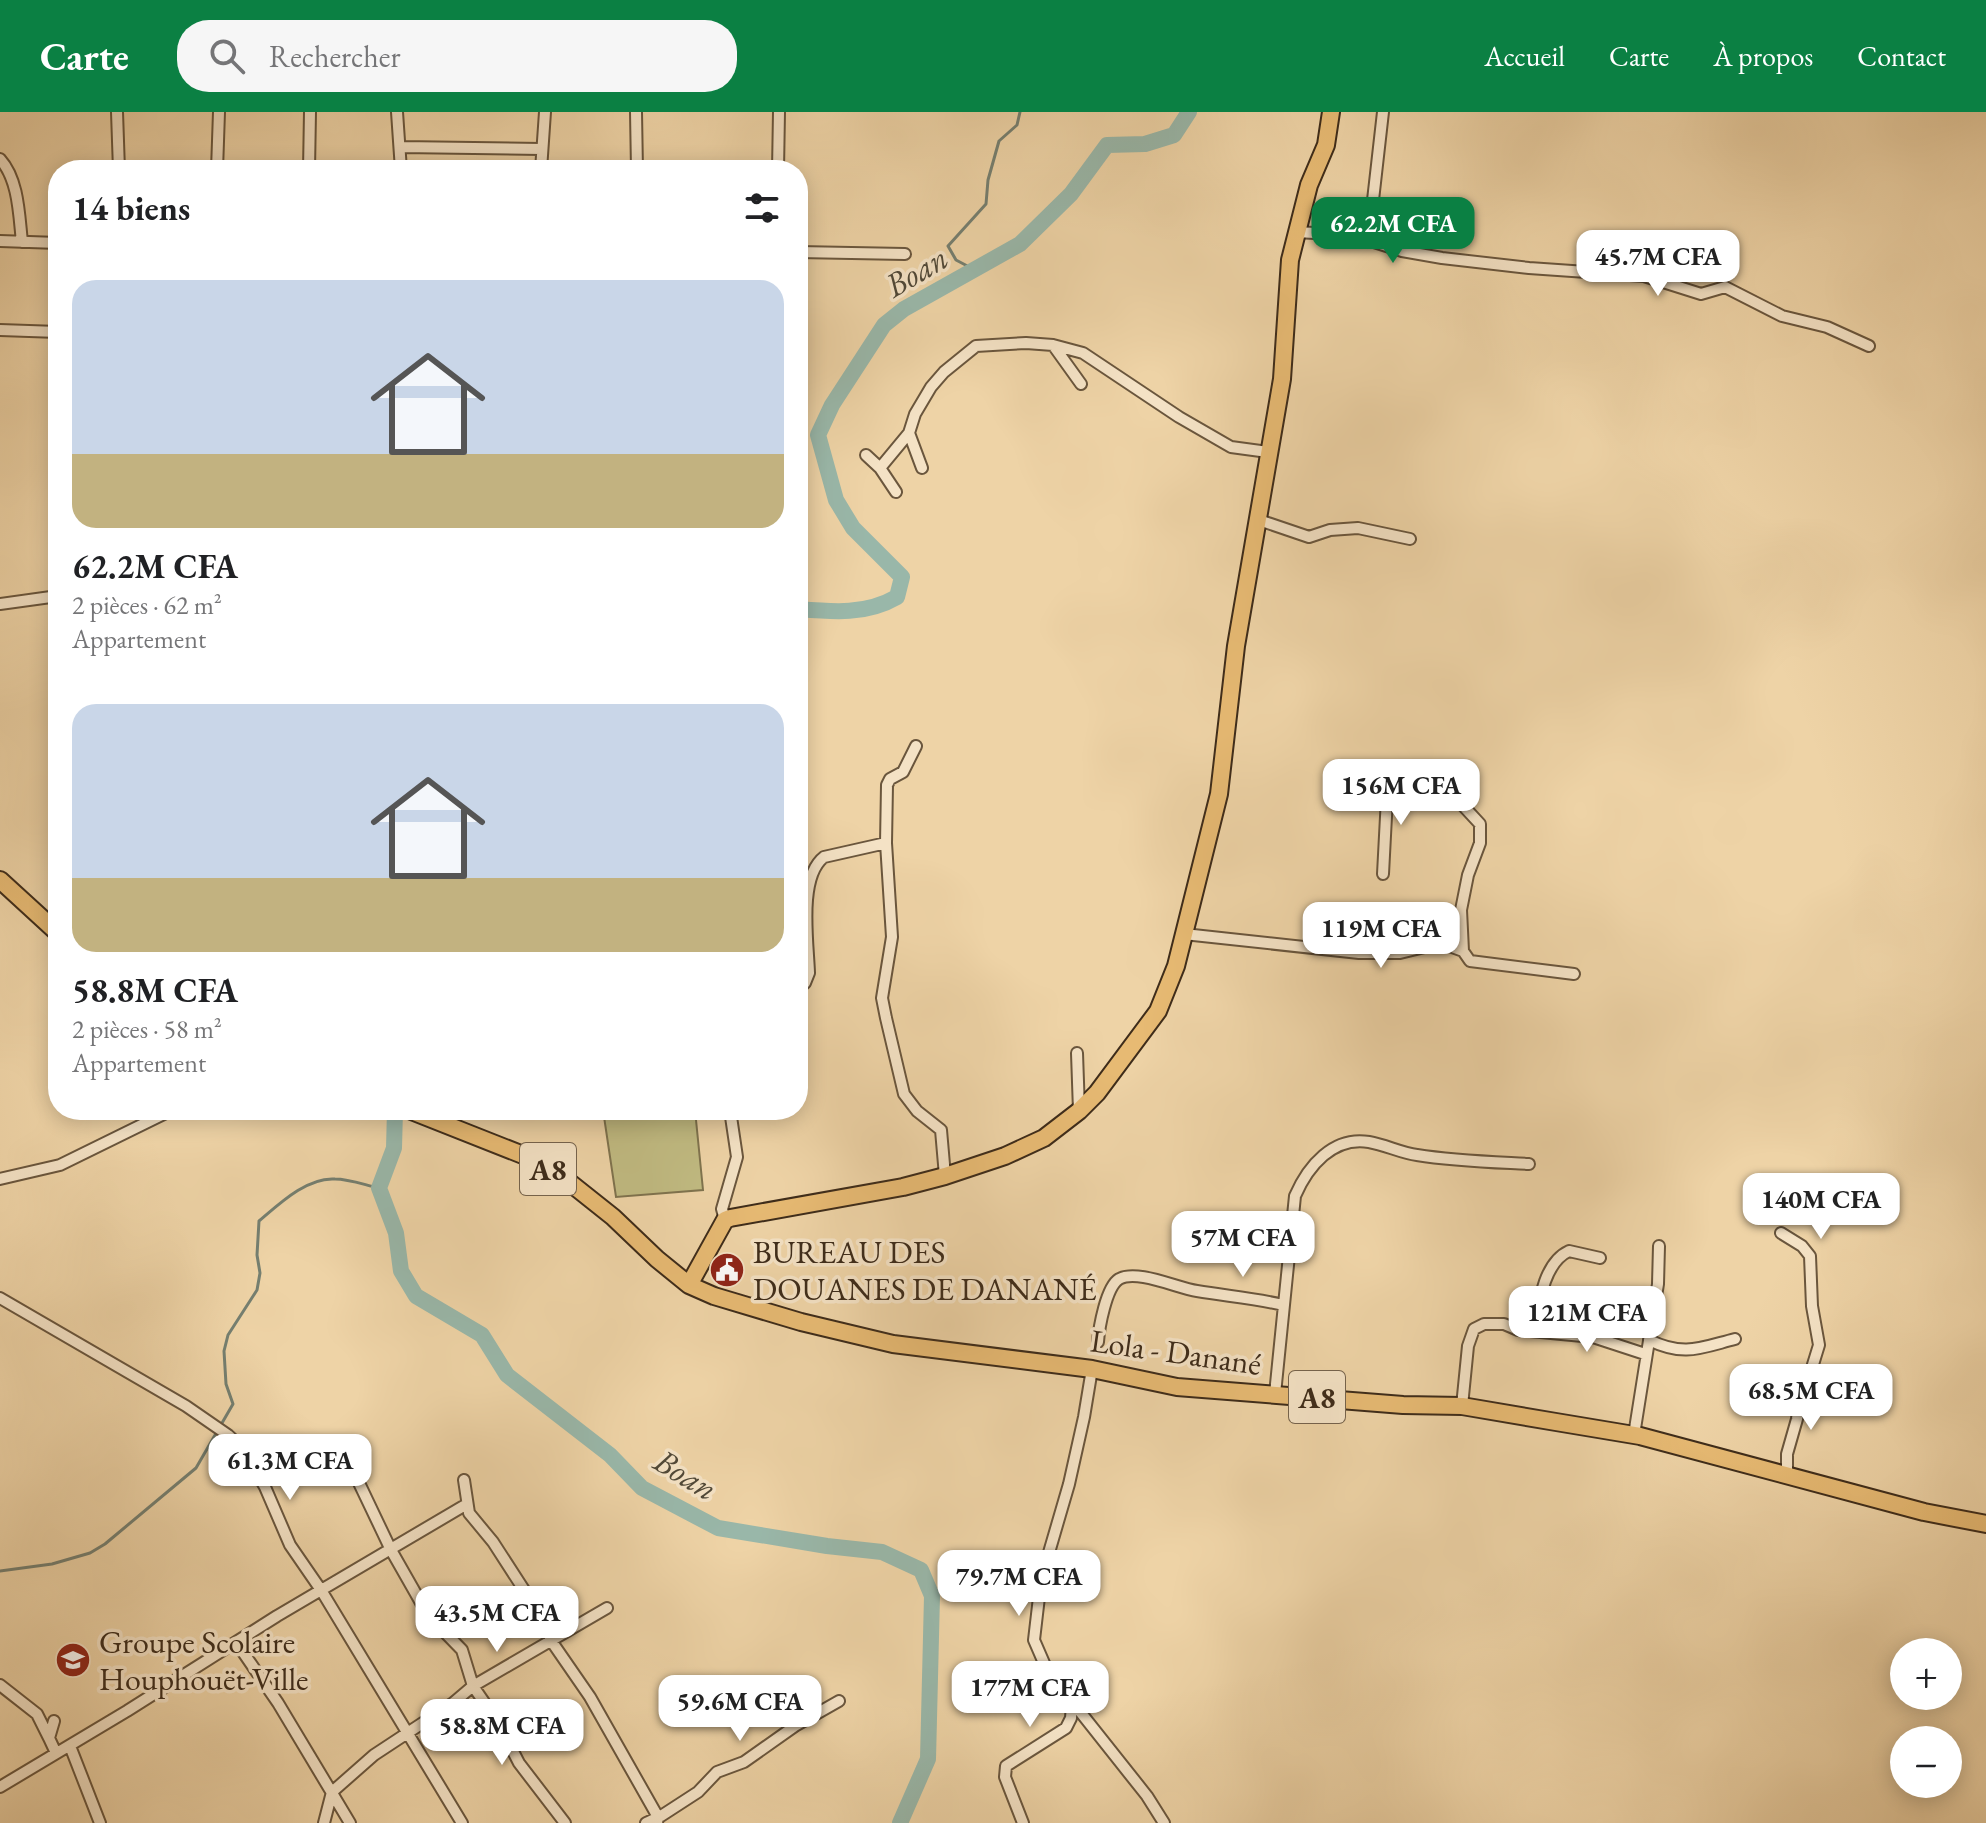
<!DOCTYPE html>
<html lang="fr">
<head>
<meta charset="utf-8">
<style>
  :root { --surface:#fff; --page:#f6f6f6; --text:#202124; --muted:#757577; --accent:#0b8043 }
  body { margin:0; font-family:"EB Garamond",serif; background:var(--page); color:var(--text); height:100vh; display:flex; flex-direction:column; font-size:30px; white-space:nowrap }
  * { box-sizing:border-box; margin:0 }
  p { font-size:26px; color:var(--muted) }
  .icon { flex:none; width:44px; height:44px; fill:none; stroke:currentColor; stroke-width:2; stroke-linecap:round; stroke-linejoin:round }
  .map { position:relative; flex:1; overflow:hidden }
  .panel { position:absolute; left:48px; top:48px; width:760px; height:960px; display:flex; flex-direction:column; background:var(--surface); border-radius:32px; box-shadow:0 4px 20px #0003 }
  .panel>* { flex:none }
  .buttons { position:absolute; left:1890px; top:1526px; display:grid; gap:16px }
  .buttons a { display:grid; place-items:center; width:72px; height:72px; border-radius:50%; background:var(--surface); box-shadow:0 4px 20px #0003; font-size:40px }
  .price { position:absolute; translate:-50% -68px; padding:0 18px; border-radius:16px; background:#fff; color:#222; font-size:26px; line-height:52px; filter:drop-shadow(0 2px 4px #0008) }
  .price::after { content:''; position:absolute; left:50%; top:48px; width:24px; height:18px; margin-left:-12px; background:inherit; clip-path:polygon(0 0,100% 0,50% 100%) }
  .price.on { background:var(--accent); color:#fff }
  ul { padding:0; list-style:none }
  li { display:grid; align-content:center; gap:16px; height:424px; padding:0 24px }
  li span { display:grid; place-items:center; height:248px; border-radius:24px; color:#555 }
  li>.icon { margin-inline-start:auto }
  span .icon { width:144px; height:144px; fill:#fffc; stroke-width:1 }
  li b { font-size:34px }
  h2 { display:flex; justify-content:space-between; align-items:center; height:96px; padding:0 24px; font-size:34px }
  header { display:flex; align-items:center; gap:48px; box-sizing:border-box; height:112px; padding:0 40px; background:var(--accent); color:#fff }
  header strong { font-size:38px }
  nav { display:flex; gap:44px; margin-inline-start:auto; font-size:28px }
  .search { width:560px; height:72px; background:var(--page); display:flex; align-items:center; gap:20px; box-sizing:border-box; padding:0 28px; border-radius:32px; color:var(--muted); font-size:30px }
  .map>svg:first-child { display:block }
  .green { fill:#c0ba81; stroke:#7f734e; stroke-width:2 }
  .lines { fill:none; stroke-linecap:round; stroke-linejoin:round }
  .stream { stroke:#757f70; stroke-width:3 }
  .river { stroke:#99b7a9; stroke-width:16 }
  .street-casing { stroke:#6a563d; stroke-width:14 }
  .primary-casing { stroke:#3e2c1a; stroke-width:20 }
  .street { stroke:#f4e2c5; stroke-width:10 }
  .primary { stroke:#e7ba73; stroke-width:16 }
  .labels { text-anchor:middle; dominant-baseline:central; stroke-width:7; stroke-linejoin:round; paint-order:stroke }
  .shield { fill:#f4e2c5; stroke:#75634d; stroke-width:2 }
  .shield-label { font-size:30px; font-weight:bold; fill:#3e2c1a }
  .poi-label { font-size:32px; fill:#3e2c1a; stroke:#f4e2c5; text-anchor:start }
  .street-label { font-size:32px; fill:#3e2c1a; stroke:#f4e2c5 }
  .water-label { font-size:34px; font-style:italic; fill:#504837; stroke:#f4e2c5 }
</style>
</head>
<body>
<header>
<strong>Carte</strong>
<div class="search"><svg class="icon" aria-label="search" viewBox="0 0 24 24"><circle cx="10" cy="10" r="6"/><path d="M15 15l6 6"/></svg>Rechercher</div>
<nav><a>Accueil</a><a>Carte</a><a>À propos</a><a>Contact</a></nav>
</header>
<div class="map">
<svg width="1986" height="1711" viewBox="0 0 1986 1711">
  <rect width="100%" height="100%" fill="#eed3a6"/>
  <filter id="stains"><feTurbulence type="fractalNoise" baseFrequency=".0025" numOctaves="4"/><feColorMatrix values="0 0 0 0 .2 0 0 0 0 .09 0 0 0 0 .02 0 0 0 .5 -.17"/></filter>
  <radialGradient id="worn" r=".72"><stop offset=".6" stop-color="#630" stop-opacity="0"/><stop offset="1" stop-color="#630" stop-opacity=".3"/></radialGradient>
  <!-- green -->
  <path class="green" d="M603,998h92l8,80 -87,7z"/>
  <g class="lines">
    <!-- stream -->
    <path class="stream" d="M975,158l-19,-10 -8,-14 38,-42 2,-24 11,-39 18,-16 3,-13
      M0,1459l52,-7 38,-11 15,-9 91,-76 37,-64 -7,-20 -2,-33 4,-16 29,-45 3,-17 -3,-18 2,-34c20,-17 48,-44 76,-42 14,0 30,6 44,9"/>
    <!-- river -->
    <path class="river" d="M798,497c35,3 68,6 99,-12l5,-20 -49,-49 -17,-28 -18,-65 14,-30 52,-80 20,-16 116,-65 51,-50 36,-49 38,-1 29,-9 15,-23
      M395,998l-1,38 -15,40 17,45 5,38 15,25 66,39 25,40 103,80 32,33 76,40 109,18 55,6 39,18 11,26 -4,163 -28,64"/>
    <!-- street casing -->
    <g class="street-casing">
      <path id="street" d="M117,0l2,58
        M397,0l4,58
        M636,0l1,58
        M401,35l140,2
        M0,47c19,21 19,57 22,83
        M217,58l2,-58
        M309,58l1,-58
        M541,58l4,-58
        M778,58l1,-58
        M1296,120l56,3 50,16 40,7 87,10 115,8 57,18 24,-7 57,29 45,11 42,19
        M1352,123l16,-13 4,-13 11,-97
        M0,129l58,2
        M798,140l107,2
        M0,218l58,2
        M1053,233l28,39
        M866,343l14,13 16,24
        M880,356l29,-35
        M922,356l-13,-35 6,-19 16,-27 13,-15 32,-26 50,-3 27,2 30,8 96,64 52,30 37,5
        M1256,407l53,18 21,-7 28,-2 52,11
        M0,492l58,-8
        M916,634l-13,26 -13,7 -3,6 -1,58 6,94 -10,61 4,20 18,76 13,17 24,19 4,46
        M1383,762l5,-96 8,-6 16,2 13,14 10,5 20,4 25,27v19l-12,32 -7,35 2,41
        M1184,822l175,19h41l41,-10 22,8 7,10 104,13
        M798,877l7,-6 4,-10c-1,-31 -11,-96 15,-116l62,-14
        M1077,941l2,58
        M0,1067l60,-14 112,-55
        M725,1108l-3,-11 15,-52 -7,-47
        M1781,1121l21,13 8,10 2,50 7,39 -8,26 -10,17 -4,31 -10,35v21
        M0,1186l186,108 42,29 15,14 22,38 25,58 31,45 141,233
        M1535,1217c4,-25 8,-66 34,-78l31,7
        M1649,1228c35,17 51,8 86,-1
        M1098,1230c1,-14 8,-55 21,-63 18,-10 58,9 78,12 29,5 57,7 86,14
        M1092,1257l-8,48 -15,67 -28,96 -7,60 13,30 100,126 17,27
        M1275,1282l20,-198c13,-30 38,-60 74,-54 17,3 32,11 48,13 37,6 74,7 112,9
        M1462,1294l6,-60 6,-17 10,-5h20l14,6 75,7 52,17
        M1634,1323l24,-151 1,-38
        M350,1352l41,86 37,65 34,35 11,36 26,38 20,39 46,60
        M464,1368l5,33 24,29 44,68 15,32 38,55 68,120 -1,6
        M236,1530l42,61 72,120
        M0,1573l37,29 12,24
        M54,1609l-5,17 7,15
        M70,1634l30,77
        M0,1675l127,-76 150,-95 190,-112
        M324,1711l8,-31 42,-37 79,-52 20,-17 134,-78
        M646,1711l15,-7 37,-24 19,-20 27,-10 51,-36 44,-25
        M1023,1711l-18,-46 1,-11 60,-38 5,-10 1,-14"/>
    </g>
    <!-- primary casing -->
    <g class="primary-casing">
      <path id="primary" d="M0,768l58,53
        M409,998l119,47 41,25 44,35 44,42 32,26 25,11 87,26 92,22 199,25 85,18 226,18 59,1 94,16 84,14 284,76 62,12
        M689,1173l36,-65 5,-2 173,-31 42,-11 60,-20 39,-18 35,-27 18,-18 61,-82 18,-45 43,-172 17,-148 46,-267 8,-119 19,-75 17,-40 5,-33"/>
    </g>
    <!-- street -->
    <use href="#street" class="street"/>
    <!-- primary -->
    <use href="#primary" class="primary"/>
  </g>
  <!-- icons -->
  <defs>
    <g id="civic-disc" transform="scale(1.8)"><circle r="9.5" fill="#8f2418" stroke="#f4e2c5"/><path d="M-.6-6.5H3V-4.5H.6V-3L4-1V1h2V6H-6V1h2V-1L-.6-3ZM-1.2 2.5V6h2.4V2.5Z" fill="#fff"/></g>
    <g id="school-disc" transform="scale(1.8)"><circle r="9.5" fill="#8f2418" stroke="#f4e2c5"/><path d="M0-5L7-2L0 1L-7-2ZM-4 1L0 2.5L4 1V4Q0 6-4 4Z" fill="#fff"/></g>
  </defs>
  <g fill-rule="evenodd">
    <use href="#civic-disc" x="727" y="1158"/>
    <use href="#school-disc" x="73" y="1548"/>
  </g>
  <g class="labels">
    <!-- shield labels -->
    <g class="shield">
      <rect x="520" y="1031" width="56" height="52" rx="6"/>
      <rect x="1289" y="1259" width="56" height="52" rx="6"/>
    </g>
    <g class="shield-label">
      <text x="548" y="1057">A8</text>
      <text x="1317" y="1285">A8</text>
    </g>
    <!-- poi labels -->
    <g class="poi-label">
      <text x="753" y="1140">BUREAU DES<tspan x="753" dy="37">DOUANES DE DANANÉ</tspan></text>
      <text x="99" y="1530">Groupe Scolaire<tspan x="99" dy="37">Houphouët-Ville</tspan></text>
    </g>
    <!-- street labels -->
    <g class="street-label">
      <text transform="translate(1176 1240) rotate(8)">Lola - Danané</text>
    </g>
    <!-- water labels -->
    <g class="water-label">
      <text transform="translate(916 159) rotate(-31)">Boan</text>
      <text transform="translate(686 1362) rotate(31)">Boan</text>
    </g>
  </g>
  <rect width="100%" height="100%" filter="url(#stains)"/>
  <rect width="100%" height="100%" fill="url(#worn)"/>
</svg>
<div class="buttons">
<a>+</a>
<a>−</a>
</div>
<b class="price on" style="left:1393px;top:153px">62.2M CFA</b>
<b class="price" style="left:1658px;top:186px">45.7M CFA</b>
<b class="price" style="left:1401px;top:715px">156M CFA</b>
<b class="price" style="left:1381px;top:858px">119M CFA</b>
<b class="price" style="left:1821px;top:1129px">140M CFA</b>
<b class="price" style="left:1243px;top:1167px">57M CFA</b>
<b class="price" style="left:1587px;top:1242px">121M CFA</b>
<b class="price" style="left:1811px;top:1320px">68.5M CFA</b>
<b class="price" style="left:290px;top:1390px">61.3M CFA</b>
<b class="price" style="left:1019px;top:1506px">79.7M CFA</b>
<b class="price" style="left:497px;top:1542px">43.5M CFA</b>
<b class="price" style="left:1030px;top:1617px">177M CFA</b>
<b class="price" style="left:740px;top:1631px">59.6M CFA</b>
<b class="price" style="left:502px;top:1655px">58.8M CFA</b>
<section class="panel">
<h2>14 biens<svg class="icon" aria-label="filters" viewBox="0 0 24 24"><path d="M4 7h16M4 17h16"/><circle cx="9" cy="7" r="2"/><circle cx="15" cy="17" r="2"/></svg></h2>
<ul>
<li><span style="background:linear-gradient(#c9d6e8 70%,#c2b280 0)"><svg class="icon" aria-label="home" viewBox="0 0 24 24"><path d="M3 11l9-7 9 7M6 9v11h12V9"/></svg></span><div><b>62.2M CFA</b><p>2 pièces · 62 m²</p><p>Appartement</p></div></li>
<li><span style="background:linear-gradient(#c9d6e8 70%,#c2b280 0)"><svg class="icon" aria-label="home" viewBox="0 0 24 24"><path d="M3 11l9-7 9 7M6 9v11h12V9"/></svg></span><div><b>58.8M CFA</b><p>2 pièces · 58 m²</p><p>Appartement</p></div></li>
</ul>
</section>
</div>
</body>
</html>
